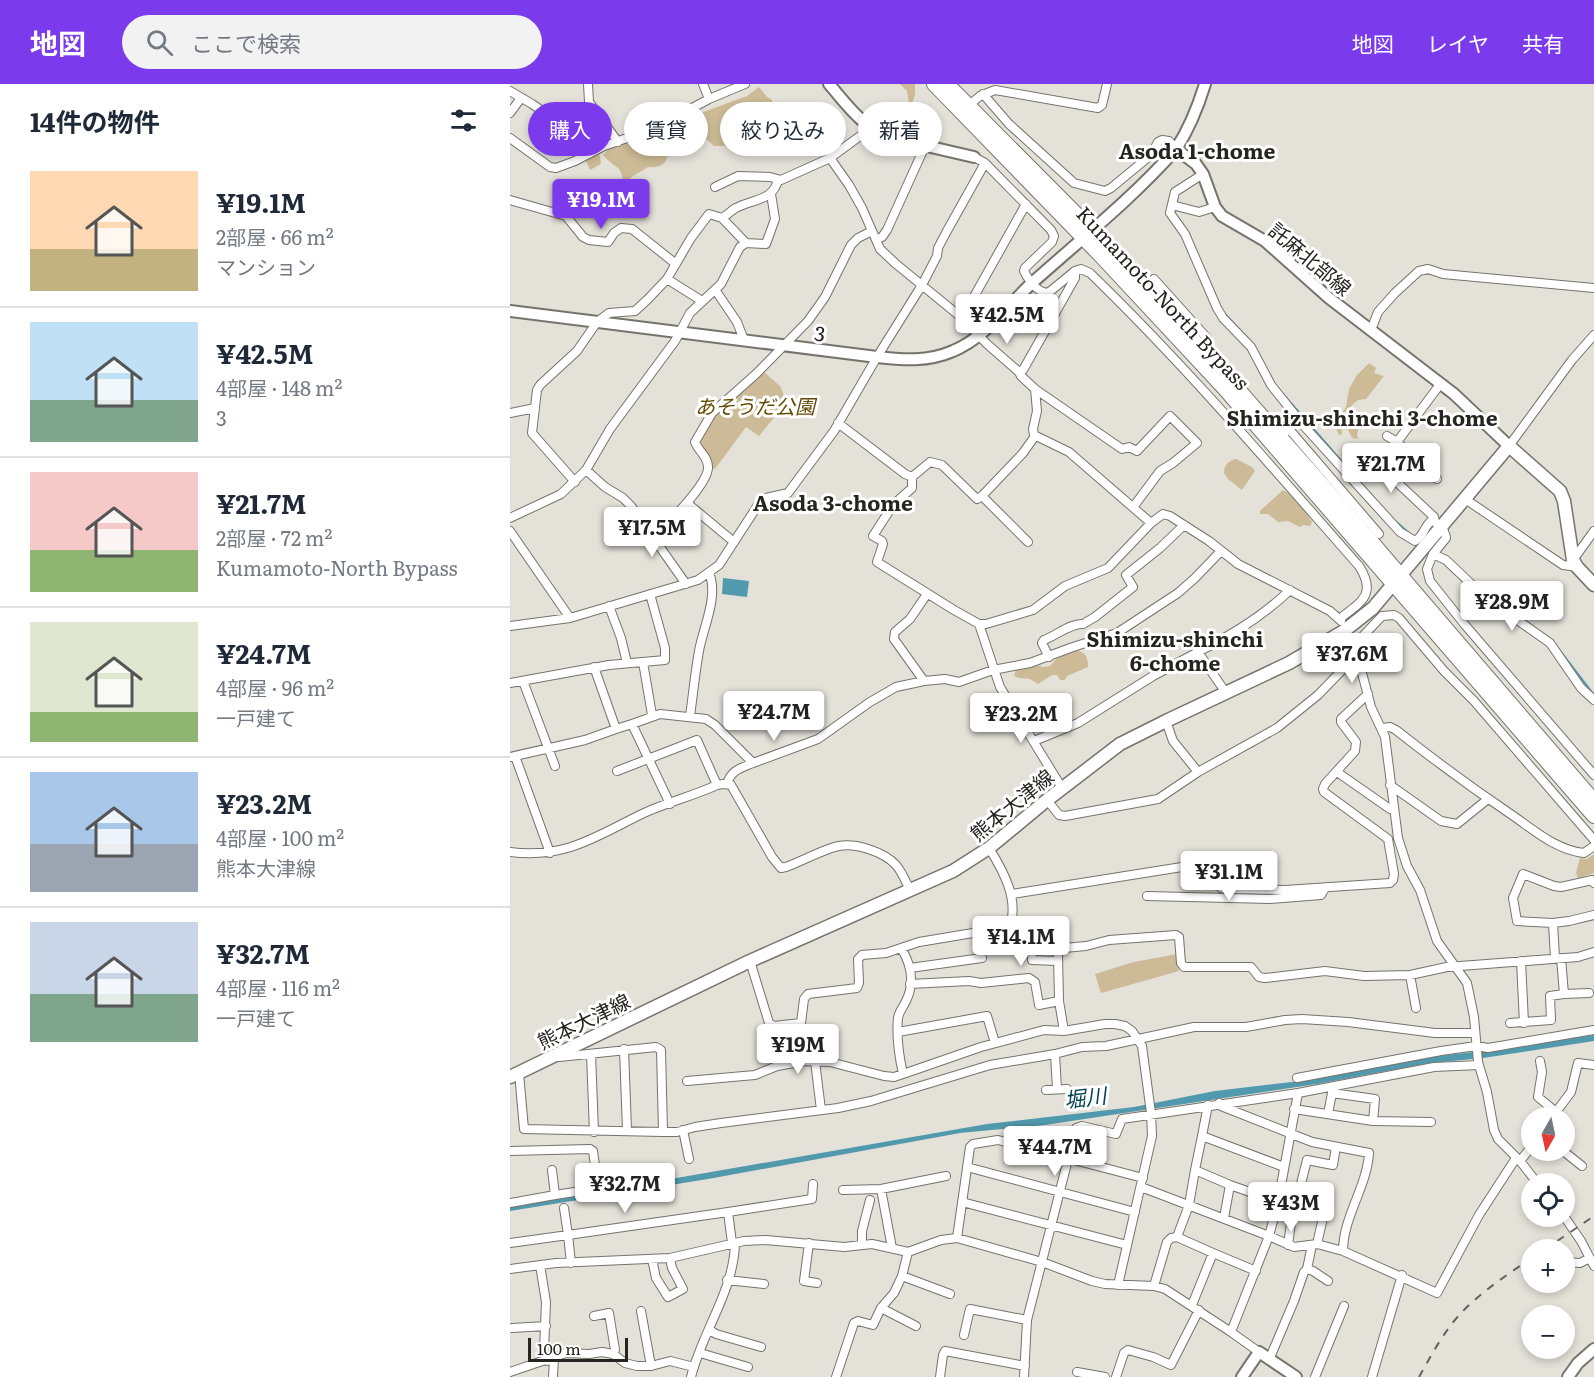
<!DOCTYPE html>
<html lang="ja">
<head>
<meta charset="utf-8">
<style>
  :root { --surface:#fff; --page:#f2f2f3; --text:#1f2937; --muted:#747a83; --line:#e0e1e3; --accent:#7c3aed }
  body { margin:0; font-family:Literata,"Noto Sans JP",serif; background:var(--page); color:var(--text); height:100vh; display:flex; flex-direction:column; font-size:22px; white-space:nowrap }
  * { box-sizing:border-box; margin:0 }
  p { font-size:20px; color:var(--muted) }
  .icon { flex:none; width:33px; height:33px; fill:none; stroke:currentColor; stroke-width:2; stroke-linecap:round; stroke-linejoin:round }
  .map { position:relative; flex:1; overflow:hidden }
  .panel { display:flex; flex-direction:column; background:var(--surface); width:510px }
  .panel>* { flex:none }
  .hud { position:absolute; left:18px; top:18px; width:570px; height:54px; display:flex; gap:12px }
  .needle { width:39px; rotate:189deg }
  .controls { position:absolute; left:1011px; top:1023px; display:grid; gap:12px }
  .controls a { display:grid; place-items:center; width:54px; height:54px; border-radius:50%; background:var(--surface); box-shadow:0 3px 9px #0003; font-size:30px }
  .scale { position:absolute; left:18px; bottom:15px; width:100px; box-sizing:border-box; padding-left:6px; border:3px solid #252421; border-top:0; font-size:16px; line-height:21px; white-space:nowrap; color:#252421; -webkit-text-stroke:4px #fff; paint-order:stroke }
  .price { position:absolute; translate:-50% -51px; padding:0 14px; border-radius:6px; background:#fff; color:#222; font-size:20px; line-height:39px; filter:drop-shadow(0 2px 3px #0008) }
  .price::after { content:''; position:absolute; left:50%; top:36px; width:18px; height:14px; margin-left:-9px; background:inherit; clip-path:polygon(0 0,100% 0,50% 100%) }
  .price.current { background:var(--accent); color:#fff }
  ul { padding:0; list-style:none }
  li { display:flex; align-items:center; gap:18px; height:150px; padding:0 30px }
  li+li { border-top:2px solid var(--line) }
  li span { display:grid; place-items:center; flex:none; width:168px; height:120px; border-radius:0px; color:#555 }
  li>.icon { margin-inline-start:auto }
  span .icon { width:72px; height:72px; fill:#fffc; stroke-width:1 }
  li b { font-size:26px }
  h2 { display:flex; justify-content:space-between; align-items:center; height:72px; padding:0 30px; font-size:26px }
  .pill { padding:0 21px; border-radius:27px; background:var(--surface); box-shadow:0 3px 9px #0003; font-size:21px; line-height:54px }
  .pill.current { background:var(--accent); color:#fff }
  header { display:flex; align-items:center; gap:36px; box-sizing:border-box; height:84px; padding:0 30px; background:var(--accent); color:#fff }
  header strong { font-size:28px }
  nav { display:flex; gap:33px; margin-inline-start:auto; font-size:21px }
  .search { width:420px; height:54px; background:var(--page); display:flex; align-items:center; gap:15px; box-sizing:border-box; padding:0 21px; border-radius:33px; color:var(--muted); font-size:22px }
  main { display:flex; flex:1; min-height:0 }
  .map>svg:first-child { display:block }
  .green { fill:#ccbb96 }
  .water { fill:#5199ac }
  .lines { fill:none; stroke-linecap:round; stroke-linejoin:round }
  .stream { stroke:#5199ac; stroke-width:2 }
  .street-casing { stroke:#76736c; stroke-width:10 }
  .secondary-casing { stroke:#76736c; stroke-width:14 }
  .primary-casing { stroke:#76736c; stroke-width:15 }
  .highway-casing { stroke:#76736c; stroke-width:16 }
  .street { stroke:#fff; stroke-width:8 }
  .secondary { stroke:#fff; stroke-width:10 }
  .primary { stroke:#fff; stroke-width:12 }
  .highway { stroke:#fff; stroke-width:14 }
  .rail { stroke:#65635f; stroke-width:2; stroke-dasharray:8 8; stroke-linecap:butt }
  .labels { text-anchor:middle; dominant-baseline:central; stroke-width:6; stroke-linejoin:round; paint-order:stroke }
  .street-label { font-size:20px; fill:#252421; stroke:#fff }
  .park-label { font-size:20px; font-style:italic; fill:#644b03; stroke:#fff }
  .neighbourhood-label { font-size:21px; font-weight:bold; fill:#252421; stroke:#fff }
  .water-label { font-size:21px; font-style:italic; fill:#004351; stroke:#fff }
</style>
</head>
<body>
<header>
<strong>地図</strong>
<div class="search"><svg class="icon" aria-label="search" viewBox="0 0 24 24"><circle cx="10" cy="10" r="6"/><path d="M15 15l6 6"/></svg>ここで検索</div>
<nav><a>地図</a><a>レイヤ</a><a>共有</a></nav>
</header>
<main>
<section class="panel">
<h2>14件の物件<svg class="icon" aria-label="filters" viewBox="0 0 24 24"><path d="M4 7h16M4 17h16"/><circle cx="9" cy="7" r="2"/><circle cx="15" cy="17" r="2"/></svg></h2>
<ul>
<li><span style="background:linear-gradient(#ffd9b3 65%,#c2b280 0)"><svg class="icon" aria-label="home" viewBox="0 0 24 24"><path d="M3 11l9-7 9 7M6 9v11h12V9"/></svg></span><div><b>¥19.1M</b><p>2部屋 · 66 m²</p><p>マンション</p></div></li>
<li><span style="background:linear-gradient(#bfe0f5 65%,#7fa58c 0)"><svg class="icon" aria-label="home" viewBox="0 0 24 24"><path d="M3 11l9-7 9 7M6 9v11h12V9"/></svg></span><div><b>¥42.5M</b><p>4部屋 · 148 m²</p><p>3</p></div></li>
<li><span style="background:linear-gradient(#f6c9c9 65%,#8fb573 0)"><svg class="icon" aria-label="home" viewBox="0 0 24 24"><path d="M3 11l9-7 9 7M6 9v11h12V9"/></svg></span><div><b>¥21.7M</b><p>2部屋 · 72 m²</p><p>Kumamoto-North Bypass</p></div></li>
<li><span style="background:linear-gradient(#dfe7d0 75%,#8fb573 0)"><svg class="icon" aria-label="home" viewBox="0 0 24 24"><path d="M3 11l9-7 9 7M6 9v11h12V9"/></svg></span><div><b>¥24.7M</b><p>4部屋 · 96 m²</p><p>一戸建て</p></div></li>
<li><span style="background:linear-gradient(#a9c7e8 60%,#9aa5b1 0)"><svg class="icon" aria-label="home" viewBox="0 0 24 24"><path d="M3 11l9-7 9 7M6 9v11h12V9"/></svg></span><div><b>¥23.2M</b><p>4部屋 · 100 m²</p><p>熊本大津線</p></div></li>
<li><span style="background:linear-gradient(#c9d6e8 60%,#7fa58c 0)"><svg class="icon" aria-label="home" viewBox="0 0 24 24"><path d="M3 11l9-7 9 7M6 9v11h12V9"/></svg></span><div><b>¥32.7M</b><p>4部屋 · 116 m²</p><p>一戸建て</p></div></li>
</ul>
</section>
<div class="map">
<svg width="1084" height="1293" viewBox="0 0 1084 1293">
  <rect width="100%" height="100%" fill="#e4e1d9"/>
  <!-- green -->
  <path class="green" d="M390,0h15v11l-3,8h-3l-2,-12z
    M249,3l8,10 5,3 1,6 -6,8 -5,17c-15,8 -22,0 -37,15h-11l-9,-8 -36,13c-2,13 -8,17 -21,16l-18,11 -1,11 9,1 6,7 -4,11 -8,5 -8,-6c-1,-11 2,-31 -6,-39 -5,-4 -10,-7 -15,-13l7,-7 44,-14 52,-23 41,-15z
    M89,68l2,12 -11,6 -5,-12z
    M859,279l7,5 -2,5 10,3 -18,23 -8,1 -7,6v6l4,3 -1,9 4,5 -1,7 2,3 -7,-1 -7,-15 -4,1 1,10 -3,1 -5,-11 12,-17 3,-18 8,-14z
    M250,288h4l17,15 5,16 -27,33 -13,-9 -31,42 -5,-1c-4,-7 -11,-18 -11,-26 -1,-16 48,-57 61,-70z
    M726,375l16,8 3,4 -13,19 -14,-11 -4,-6c0,-8 4,-12 12,-14z
    M773,406c12,5 22,21 29,32l-2,4 -7,-1 -3,2 -12,-6 -10,1 -10,-8h-8v-3z
    M566,566c10,2 12,8 12,17l-21,9 -2,4h-5l-3,-5h-5l-14,9 -8,-5 -11,-1 -5,-2 2,-7 10,-1 10,-3 8,2 6,-1 10,-11z
    M1084,770v19l-16,5 -2,-5 4,-15 7,1z
    M667,870l2,17 -78,22 -6,-19 39,-12z"/>
  <!-- water -->
  <path class="water" d="M213,494l26,3 -2,16 -25,-3z
    M1084,951v6l-111,17 -53,5 -113,21 -272,41 -85,8 -252,46 -198,32v-4l477,-83 147,-17 81,-16 85,-10 137,-25 46,-5z"/>
  <g class="lines">
    <!-- stream -->
    <path class="stream" d="M715,230l26,28
      M772,309l91,104
      M883,435l16,14
      M972,505l68,50
      M1048,564l36,47"/>
    <!-- street casing -->
    <g class="street-casing">
      <path id="street" d="M78,0l1,18 29,40
        M193,0l6,15
        M0,7l22,13 53,36 4,14
        M473,10l26,30 65,59 31,8 6,-3 40,-33 7,-13 4,-2 7,1 7,8
        M458,22l12,-10 15,-6 103,18 4,-3 5,-21
        M0,29l11,-15
        M0,54l40,29 6,1 19,-7 29,-15 49,-17 56,-30 36,-15
        M464,73l11,6 66,67 3,6 -2,6 -27,26 -1,3c5,10 13,21 24,22l27,-22 6,-2 9,4c95,92 181,193 269,293 18,28 3,36 -20,53
        M320,74l19,27 13,23 18,41 16,15 66,54 25,26 32,28 2,4 14,13 87,60 7,-2 8,4 33,-35 27,27 -24,20 -13,8 -26,35
        M693,90l-28,18 -5,21 15,21 32,74 6,10 28,29 20,38 32,40 97,107 15,9c8,-4 9,-14 16,-20 8,1 14,9 15,17l-13,16 -6,15 3,12 35,44 129,150
        M205,103l23,-11 32,1 11,3 49,-22 41,-30
        M0,116l56,16 17,21 6,3 19,2 6,-9 7,-5 11,1 44,35
        M662,121l27,7 16,-5
        M212,134c5,-3 8,-6 12,-9 16,-10 39,-7 44,-29
        M366,156l6,-3 5,-7 38,-84
        M157,195l35,22
        M635,203l9,-8 53,59 -9,7
        M206,207l21,31 7,18
        M452,234l64,-114
        M861,246l7,-18 17,-19 24,-22 9,-2 15,5 151,14
        M509,288l4,-2 52,-92v-7
        M525,305l2,22 -4,18 1,6 35,17 82,71 12,-9 7,2 39,25 29,23 92,47 11,10
        M0,329l25,-5
        M328,339l67,51 7,3 18,-15 12,3 35,34 5,-3 41,-43 12,-17
        M770,352l9,-7 90,105
        M877,352l10,6 44,-59
        M887,358l40,37
        M999,362l63,-86 22,-25
        M858,371l66,62 1,5
        M76,386l19,17 18,11 8,8 55,78
        M402,393v11l-19,17 -20,31 9,5 1,3 -6,18 77,48 25,14h7l47,-14 32,-24 43,-18 43,-45
        M885,396l19,-21
        M65,398l-43,-49 5,-43 3,-5 37,-34 20,-29 12,-9 26,-2 13,-12 19,-20 24,-41 18,-24 13,4 24,25
        M472,412l46,46
        M955,415l98,66 14,2
        M177,419l47,39
        M0,434l51,-24 25,-24 24,-41 65,-88 15,-28 31,-29 19,-37 6,-4 20,1 9,-25 -4,-25
        M0,447l60,87
        M144,454c12,-13 55,-54 54,-71 0,-11 -10,-16 -13,-25l17,-29 44,-39 52,-53 17,-24 26,-52 7,-7 14,-7
        M923,470l13,6 40,38 64,45 31,45 13,12
        M1063,476l21,-29
        M417,510l-17,25 -15,13 -1,7 30,42 21,-2 14,3 34,-12 37,-7 43,-16 44,-14 61,-40 17,-15 26,-27
        M99,522l12,32 6,25
        M469,540l21,63 62,101
        M0,542l60,-8 128,-38 21,-15 39,-60 8,-7 22,-5 46,-62 43,-74 45,-72 15,-29 1,-8 9,-17 38,-68
        M834,547l11,29 7,13 9,34 14,30 13,101 9,28 13,24 17,51 30,42 7,34 4,45 9,30 7,38 4,9 22,22 18,23
        M839,562l11,-7 22,-23 12,-1 5,3 45,53 30,30 120,139
        M539,573l-7,-14 2,-3c13,-5 27,-17 39,-16l12,-7 38,-30 -7,-12 34,-27 24,-23
        M133,578l9,53
        M84,583l22,62 16,-5 38,80
        M13,597l32,85
        M0,599l99,-18 56,-5v-12l-15,-54
        M716,609l-28,-41c34,-17 65,-36 92,-62
        M180,632c3,-21 5,-43 9,-65 4,-23 20,-55 10,-78
        M122,640l28,-10 46,5 9,6 38,38 65,-24 52,-37 26,-15 28,-6
        M872,644l8,-1 6,3c38,30 76,58 116,85 22,15 44,35 72,38l10,-7
        M524,657l44,-18 75,-47 45,-24
        M5,672l35,97
        M0,673l75,-17 31,-11
        M107,687l80,-31 20,45
        M688,688l79,-44 41,-33 30,-31 7,-4
        M827,688l53,37h4
        M217,700c4,-14 14,-16 26,-21
        M880,701l51,36 16,3 31,-25
        M537,716l12,15 6,1 93,-17 40,-27 -25,-31 -7,-20
        M479,764c15,24 31,53 20,81
        M0,768c56,7 86,-16 134,-39 24,-11 49,-17 73,-28l6,-1 8,1 41,72 9,11 5,-1c14,-5 40,-19 53,-21 18,-3 45,6 57,19 6,7 10,17 14,25
        M502,810l195,-31c12,3 8,16 14,25l6,1 58,1 105,-7 3,-3 1,-6 -6,-35 -64,-47 -1,-3 2,-5 30,-33 1,-9 -15,-20v-3l27,-25
        M637,812l123,3 51,-4 4,-7
        M1043,839l-36,-2 -4,-23 10,-24 31,12 7,1 31,-7 2,3
        M391,864c10,16 14,35 5,53 -3,7 -7,10 -8,17 -2,19 1,38 5,56l78,-27 63,-17 20,1 41,-7h10l10,2 7,5 10,15 9,67 1,23 -34,149
        M1045,874l-2,-35 16,-2 25,-6
        M1051,874l3,36 25,-1
        M240,877l19,62 5,3 27,-3 3,-24 4,-5 49,-6 2,-5 -1,-24 4,-4 24,-2 33,-11 60,-10 30,-3 21,6 2,25 25,1
        M1011,877l3,62
        M400,884l72,-10
        M900,891l6,33
        M400,900l59,-3 12,2 48,-5 6,4 4,23 20,-4
        M291,939l5,38
        M1000,939l41,-3 -1,-24 14,-2
        M554,947l-5,-30 -1,-47 6,-6 22,-2 23,-6 67,-5 3,2 2,26 3,4h67l8,10 6,1 60,-7 39,5 46,-1 37,-8 131,-10 16,-5
        M388,948l89,-16 8,27
        M114,965l3,81
        M81,970l3,78
        M545,970l2,35
        M305,977l6,49
        M1030,977l2,11 -4,25 18,15 -4,6
        M9,989l5,56 139,3 -2,-82 -5,-3 -97,10
        M787,994l144,-27 35,-5 12,2 106,-18
        M177,997l68,-6 22,-9 29,-5 24,1 54,14 10,1 9,-3
        M536,1006l21,-1
        M709,1019l2,3 91,36 57,11c-2,34 -26,64 -26,98
        M784,1025l79,12
        M1046,1028l15,-20 7,-29 16,2
        M818,1030l4,-21 43,6 -2,22 58,1
        M173,1046l6,29
        M153,1048h14l18,-5 26,-4 117,-15 33,-7 119,-36 65,-11 27,-7 24,-1 88,-19h52l39,-7 17,-1 46,3 87,11h40
        M692,1052l6,-31
        M1052,1066l20,16
        M0,1067l80,-2 3,2 5,37
        M1010,1077l12,-15
        M457,1083l168,45
        M685,1086l7,-34 82,31
        M720,1101l48,17
        M631,1103l128,49 25,11 23,-3 26,7 94,42 42,-78 37,-57
        M371,1105l11,59
        M333,1106l38,-1 65,-13
        M45,1111l104,-16
        M452,1118l165,43
        M0,1119l45,-8 -3,-25
        M786,1120l28,6
        M1054,1132l17,25 13,25
        M447,1154l13,-91 3,-3 25,-4 145,38
        M0,1159l58,-8 -4,-27
        M222,1159l-4,-31 84,-13 1,-15
        M299,1159l-5,38 13,2
        M352,1160v-13l8,-31
        M807,1160l10,-44
        M778,1161l3,-22 16,-63 26,5 3,-18
        M703,1169l-36,-16 12,-32 6,-35 35,15 -6,33
        M142,1175l4,19 12,19 15,-8 -11,-21 -2,-10
        M1054,1178l16,1 10,-5
        M61,1179l-3,-28 160,-23
        M30,1181l6,37 -2,49 3,10
        M0,1185l46,-6 114,-5 74,-17 22,-1 78,7 28,-3 36,8 33,-12 16,-2 85,24 50,19 13,3 49,2 11,3 66,43 28,20
        M797,1185l5,-24
        M1017,1189l5,-5
        M392,1192l48,18
        M217,1196l37,4
        M644,1202l13,-44 4,-4 6,-1
        M682,1221l21,-52 43,18
        M371,1224l35,18
        M131,1227l10,55
        M84,1232l15,-3 6,37 -2,4
        M2,1244l34,-2
        M200,1246l6,4 45,13
        M721,1248l38,-96 9,-34 20,-109
        M454,1251l6,-26 57,11
        M190,1269l48,14
        M759,1276l25,-59 10,-29 3,-3 6,2 15,10
        M0,1288l56,-19 23,1 13,-2 11,2 12,9 12,3h14l19,-5 24,6
        M567,1288l28,5
        M43,1293l1,-20
        M181,1293c11,-45 43,-86 44,-134
        M326,1293l18,-54 4,-2 15,4 8,-17 13,-15 8,-17 6,-24
        M430,1293l3,-22 2,-4 80,15
        M514,1293l3,-57 49,-192 6,-2 34,8 6,-15 176,-26 136,-26 45,-2
        M606,1293l8,-24 4,-3 25,7 18,8 28,-55
        M805,1293l29,-71
        M862,1293l30,-102"/>
    </g>
    <!-- secondary casing -->
    <g class="secondary-casing">
      <path id="secondary" d="M319,0c20,23 33,43 63,54l82,19
        M666,65c13,-20 22,-42 29,-65
        M0,227l367,46c26,3 51,5 76,-6 32,-13 54,-45 79,-68 48,-43 102,-86 144,-134l20,15 7,10 12,33 7,9 43,25 64,57 125,96 55,52
        M732,1293l17,-25 37,25
        M1058,1293l10,-14 16,-14"/>
    </g>
    <!-- primary casing -->
    <g class="primary-casing">
      <path id="primary" d="M0,993l240,-116 203,-90 36,-23 58,-48 73,-56 46,-23 123,-58 55,-32 29,-23 136,-162 51,45 4,10 9,59 4,7 17,18"/>
    </g>
    <!-- highway casing -->
    <g class="highway-casing">
      <path id="highway" d="M424,0l168,173 122,131 370,428
        M437,0l145,146 130,141 118,134 254,296"/>
    </g>
    <!-- street -->
    <use href="#street" class="street"/>
    <!-- secondary -->
    <use href="#secondary" class="secondary"/>
    <!-- primary -->
    <use href="#primary" class="primary"/>
    <!-- highway -->
    <use href="#highway" class="highway"/>
    <!-- rail -->
    <path class="rail" d="M1034,1166l50,-34
      M909,1293c13,-23 26,-48 45,-67 20,-20 44,-36 68,-52"/>
  </g>
  <g class="labels">
    <!-- street labels -->
    <g class="street-label">
      <text transform="translate(801 174) rotate(40)">託麻北部線</text>
      <text transform="translate(654 213) rotate(47)">Kumamoto-North Bypass</text>
      <text transform="translate(310 248) rotate(8)">3</text>
      <text transform="translate(501 720) rotate(-39)">熊本大津線</text>
      <text transform="translate(73 936) rotate(-26)">熊本大津線</text>
    </g>
    <!-- park labels -->
    <g class="park-label">
      <text x="245" y="321">あそうだ公園</text>
    </g>
    <!-- neighbourhood labels -->
    <g class="neighbourhood-label">
      <text x="687" y="65">Asoda 1-chome</text>
      <text x="852" y="332">Shimizu-shinchi 3-chome</text>
      <text x="323" y="417">Asoda 3-chome</text>
      <text x="665" y="553">Shimizu-shinchi<tspan x="665" dy="24">6-chome</tspan></text>
    </g>
    <!-- water labels -->
    <g class="water-label">
      <text transform="translate(575 1012) rotate(-7)">堀川</text>
    </g>
  </g>
</svg>
<div class="controls">
<a><svg class="needle" viewBox="-14 -14 28 28"><path d="M0-13l5 13h-10z" fill="#e53935"/><path d="M0 13l5-13h-10z" fill="#747a83"/></svg></a>
<a><svg class="icon" aria-label="locate" viewBox="0 0 24 24"><circle cx="12" cy="12" r="6"/><path d="M12 2v4M12 18v4M2 12h4M18 12h4"/></svg></a>
<a>+</a>
<a>−</a>
</div>
<div class="scale">100 m</div>
<b class="price current" style="left:91px;top:146px">¥19.1M</b>
<b class="price" style="left:497px;top:261px">¥42.5M</b>
<b class="price" style="left:881px;top:410px">¥21.7M</b>
<b class="price" style="left:142px;top:474px">¥17.5M</b>
<b class="price" style="left:1002px;top:548px">¥28.9M</b>
<b class="price" style="left:842px;top:600px">¥37.6M</b>
<b class="price" style="left:264px;top:658px">¥24.7M</b>
<b class="price" style="left:511px;top:660px">¥23.2M</b>
<b class="price" style="left:719px;top:818px">¥31.1M</b>
<b class="price" style="left:511px;top:883px">¥14.1M</b>
<b class="price" style="left:288px;top:991px">¥19M</b>
<b class="price" style="left:545px;top:1093px">¥44.7M</b>
<b class="price" style="left:115px;top:1130px">¥32.7M</b>
<b class="price" style="left:781px;top:1149px">¥43M</b>
<div class="hud">
<a class="pill current">購入</a>
<a class="pill">賃貸</a>
<a class="pill">絞り込み</a>
<a class="pill">新着</a>
</div>
</div>
</main>
</body>
</html>
